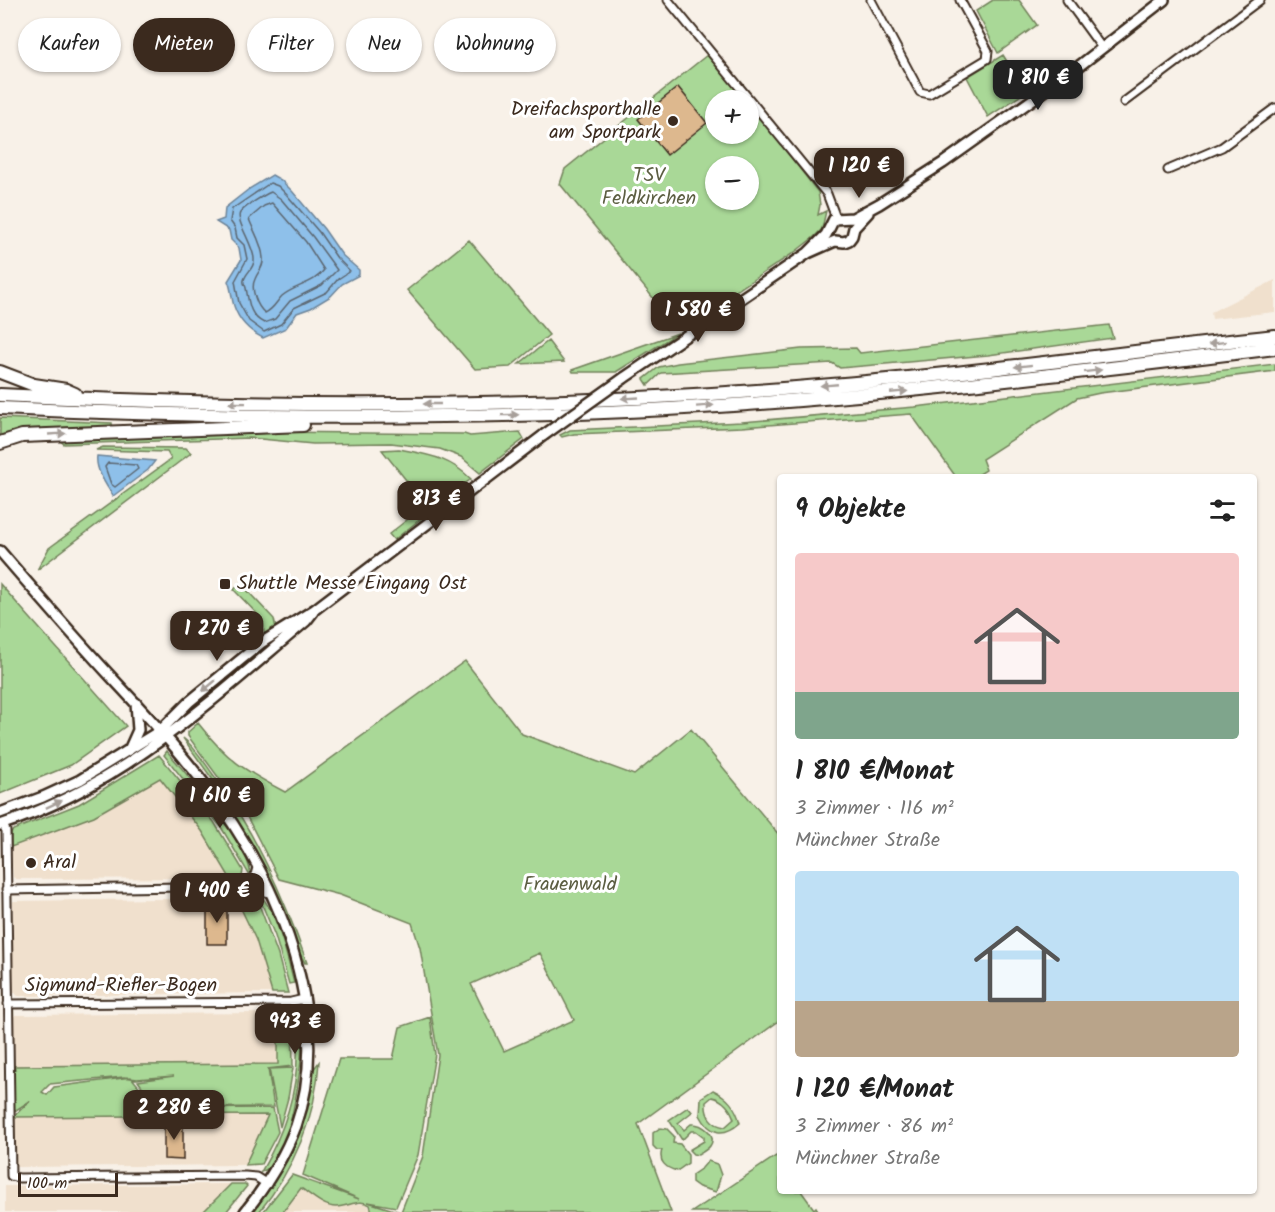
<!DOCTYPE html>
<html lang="de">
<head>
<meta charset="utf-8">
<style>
  :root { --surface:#fff; --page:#f6f6f6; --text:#222; --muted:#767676; --accent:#3b2a1e }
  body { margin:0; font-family:Kalam,sans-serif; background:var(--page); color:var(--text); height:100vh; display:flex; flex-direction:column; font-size:22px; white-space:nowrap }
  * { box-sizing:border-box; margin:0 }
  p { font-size:20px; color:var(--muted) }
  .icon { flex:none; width:33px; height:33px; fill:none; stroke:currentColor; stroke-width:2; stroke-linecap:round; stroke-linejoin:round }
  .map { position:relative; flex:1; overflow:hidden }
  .sheet { position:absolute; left:777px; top:474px; width:480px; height:720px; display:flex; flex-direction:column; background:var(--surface); border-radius:6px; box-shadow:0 2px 4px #0004 }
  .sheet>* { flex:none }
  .top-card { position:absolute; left:18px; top:18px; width:570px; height:54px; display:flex; gap:12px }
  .tools { position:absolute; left:705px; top:90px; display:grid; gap:12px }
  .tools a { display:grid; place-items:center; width:54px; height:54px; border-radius:50%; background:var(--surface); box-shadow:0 2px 4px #0004; font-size:30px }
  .scale { position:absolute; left:18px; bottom:15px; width:100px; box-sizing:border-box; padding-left:6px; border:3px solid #3b2a1e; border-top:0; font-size:16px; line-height:21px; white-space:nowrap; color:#3b2a1e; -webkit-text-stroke:4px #fff; paint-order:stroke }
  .price { position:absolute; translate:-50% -51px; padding:0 14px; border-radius:12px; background:var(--accent); color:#fff; font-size:20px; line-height:39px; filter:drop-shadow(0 2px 3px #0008) }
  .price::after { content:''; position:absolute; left:50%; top:36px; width:18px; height:14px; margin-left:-9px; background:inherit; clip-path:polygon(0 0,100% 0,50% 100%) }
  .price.active { background:#222; color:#fff }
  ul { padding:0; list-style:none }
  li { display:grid; align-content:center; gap:12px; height:318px; padding:0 18px }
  li span { display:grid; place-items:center; height:186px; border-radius:6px; color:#555 }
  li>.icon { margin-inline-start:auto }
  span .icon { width:108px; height:108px; fill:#fffc; stroke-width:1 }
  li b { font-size:26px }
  h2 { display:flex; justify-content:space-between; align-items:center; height:72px; padding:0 18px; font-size:26px }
  .tag { padding:0 21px; border-radius:27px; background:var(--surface); box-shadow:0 2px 4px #0004; font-size:21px; line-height:54px }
  .tag.active { background:var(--accent); color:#fff }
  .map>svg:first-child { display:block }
  .built { fill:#f0e0cd }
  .green { fill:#a9d897; stroke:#72815a; stroke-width:1.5; fill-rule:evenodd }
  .water { fill:#8ec0ea; stroke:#6d8498; stroke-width:1.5 }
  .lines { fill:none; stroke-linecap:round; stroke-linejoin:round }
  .shore { stroke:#5c6670; stroke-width:1.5 }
  .building { fill:#ddb88e; stroke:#3b2a1e; stroke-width:1.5 }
  .street-casing { stroke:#3b2a1e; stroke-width:11 }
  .secondary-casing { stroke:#3b2a1e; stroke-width:14 }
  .highway-casing { stroke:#3b2a1e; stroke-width:16 }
  .street { stroke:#fff; stroke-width:7 }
  .secondary { stroke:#fff; stroke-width:9 }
  .highway { stroke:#fff; stroke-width:12 }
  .secondary-bridge-casing { stroke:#3b2a1e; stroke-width:14; stroke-linecap:butt }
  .secondary-bridge { stroke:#fff; stroke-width:9 }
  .oneway { fill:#a79f9a }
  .poi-dot { fill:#3b2a1e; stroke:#fff; stroke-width:2 }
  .labels { text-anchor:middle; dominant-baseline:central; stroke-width:6; stroke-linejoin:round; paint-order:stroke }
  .poi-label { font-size:20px; fill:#3b2a1e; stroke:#fff; text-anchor:start }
  .park-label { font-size:20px; fill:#5c5e42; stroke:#fff }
  .street-label { font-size:20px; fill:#3b2a1e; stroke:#fff }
</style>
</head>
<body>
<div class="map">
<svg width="1275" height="1212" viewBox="0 0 1275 1212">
  <rect width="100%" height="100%" fill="#f8f1e8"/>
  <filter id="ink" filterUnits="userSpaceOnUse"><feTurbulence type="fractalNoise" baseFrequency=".0167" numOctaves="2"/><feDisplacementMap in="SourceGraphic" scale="12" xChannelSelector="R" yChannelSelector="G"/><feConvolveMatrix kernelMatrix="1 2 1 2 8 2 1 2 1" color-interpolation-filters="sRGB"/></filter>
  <g filter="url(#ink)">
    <!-- built -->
    <path class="built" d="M1275,280v32l-63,7 -1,-7z
      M160,778l42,53 28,47 -214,1 -3,-2 -2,-30 83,-31z
      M236,898l20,42 16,53 -254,3 -6,-6 1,-89z
      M276,1013l2,16 1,35 -266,2v-48l2,-3z
      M268,1115l-23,50 -228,2 -3,-4 -1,-46z
      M231,1184l-28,28h-198v-26z
      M301,1188l28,18 38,-3 5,9h-89z"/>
    <!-- green -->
    <path class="green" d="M993,0h26l18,25 -39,28 -22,-42z
      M707,55l38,45h-29v34h32l1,-30 69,88 2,13 -2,10 8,-4 -4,18 -8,8 -19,15 -109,72 -10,2 -116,-142 5,-15zM716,166h32v34h-32z
      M1003,55l23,37 -38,25 -21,-40z
      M469,240l80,95 -39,32 -35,2 -68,-79z
      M1109,325l4,13 -125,17 -148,13 -8,-5 -171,10 -13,12 -4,-6 15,-12 19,-4 123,-14 55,-1 4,5z
      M678,333l-62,39h-43l-1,-2z
      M548,341l16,21 -45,2z
      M1275,364v7l-175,22 -23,5 -95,61 4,11 -11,7h-19l-45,-63 -169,13 -168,7 -12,3 -2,-2 10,-5 172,-8 173,-15z
      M0,418l112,5v4l-87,2 -25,6z
      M268,432l196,2 6,2 50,-4 4,7 -44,34 -19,-16 -21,-8 -49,-6 -78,1 -63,-6 -186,6 -4,-3z
      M103,447l83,1 5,5 -154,117 12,-22 122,-89 -4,-7 -71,-2z
      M399,449c29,6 50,8 72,30l-77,61 -5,-6 37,-29 -44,-55z
      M240,583l34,36 2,10 -12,5 -1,-14 -29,-30z
      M0,584l126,142 -55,39 -71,29z
      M465,661l57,73 112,41 57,-46 89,107v184l-142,104 33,88h-270l22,-56 15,-101 -18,-107 -8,-25 -72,-28 -61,-16 -33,-64 -58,-79v-4l10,-9c29,37 46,47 87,69zM540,953l34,67 -70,31 -33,-67z
      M183,738c11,8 21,24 29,35 43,59 71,121 95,190h-2c-14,-24 -20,-52 -32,-77 -16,-36 -37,-69 -59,-100l-1,-6z
      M167,751c17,20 88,102 83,125l-29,-49 -57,-72z
      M159,755l55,67 29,48 -1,7 -12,1 -28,-47 -42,-53 -66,38 -83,31v-13l2,-4 66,-26z
      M257,892c20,17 30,65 37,91l-5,1 -14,-48z
      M236,898l21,1 21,56 10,38h-16l-16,-53z
      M289,1012l3,3 1,51 -25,3 6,38 -108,1 -10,-2 -18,-25 36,-5 -37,3 -13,-2 -74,7 -8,8 5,3 7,-8 77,-10 25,30 10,2 107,-1 5,24 -17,32 -16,1 23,-50 -255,2 17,-16 -17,11v-43h2l-2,-3 265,-2v-35l-2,-16z
      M430,1017l5,37 -17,101 -22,52 -28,-5 32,10h-28l-2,-7c-10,-7 -22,2 -34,2 -12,0 -25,-12 -35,-19l-18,24h-20l29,-37 67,24 -56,-24 36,-116h54l7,-32z
      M296,1030l6,5c1,27 -11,128 -41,137 25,-43 41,-92 35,-142z
      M319,1062c-3,55 -25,107 -60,150h-5l38,-61 15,-45 6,-36z
      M293,1068l-5,30 -8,29 -11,-58z
      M713,1090c15,7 23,17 27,33 -16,14 -30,12 -40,-8l1,-17zM712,1097c11,2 19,12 22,22l-9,8c-14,-2 -20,-12 -19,-25z
      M688,1107l4,5 -14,11 6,7 7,-6c10,-1 27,10 19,22 -2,3 -9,7 -12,9l-5,-1 -4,-4 15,-9v-4l-8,-6h-5l-9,9 -13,-20z
      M660,1128l7,1 7,7 -1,7 7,1 8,10v9l-11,8c-11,-3 -19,-9 -15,-21h-5l-4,-4v-13z
      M776,1156l4,5v30h21l13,18 2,-2 3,5h-127z
      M708,1161l9,3 4,11 -5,17 -17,-5 -7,-5v-7l10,-7z
      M231,1184h14l2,2 -21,26h-23z"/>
    <!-- water -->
    <path class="water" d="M272,175l9,5 11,11 32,38 18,26 17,15v5l-17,9 -11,12 -20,12 -14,5 -11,15 -23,10c-14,-7 -24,-17 -29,-32 -3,-9 -2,-16 -6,-25l13,-21 -2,-12 -8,-8 -2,-10 -13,-8 8,-3 1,-11 24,-19z
      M97,456l58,5 -7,9 -35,26c-6,-10 -18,-26 -16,-40z"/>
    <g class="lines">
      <!-- shore -->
      <path class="shore" d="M270,183l8,3 9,9 32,37 18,26 13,13 -12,8 -11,13 -33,16 -13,16 -17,8 -15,-11 -10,-18 -4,-22 12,-22 -3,-14 -7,-7 -2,-10 -5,-7 2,-12z
        M271,192l10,7 32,38 24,33 -15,15 -32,16 -15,18 -11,4c-15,-7 -15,-21 -18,-35 -1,-4 -3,-4 -2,-8 2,-8 11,-12 10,-21 0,-13 -19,-39 -14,-46 4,-6 24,-18 31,-21z
        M272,203l34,39 18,28c-10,14 -29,15 -42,26 -6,6 -8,13 -17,17 -8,-6 -15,-24 -10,-34 3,-8 9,-11 8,-21 -1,-15 -9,-26 -14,-39l15,-13z
        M108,463l28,2 2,4 -23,18 -4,-3 -6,-17z"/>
    </g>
    <!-- building -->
    <path class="building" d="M678,87l29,36 -40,32 -29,-36z
      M207,904h20v40h-20z
      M164,1122h19v38l-19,-1z"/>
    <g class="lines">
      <!-- street casing -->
      <g class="street-casing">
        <path id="street" d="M668,0l159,194 9,24
          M871,0l49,92 9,2 58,-35 1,-8 -28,-51
          M1067,0l35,48
          M1124,102l136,-102
          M1168,170l54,-23 53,-39
          M3,824l3,7 5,345 8,2 226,-2 11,1 11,7
          M240,886l14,-8 3,-10
          M6,890l234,-4 30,7
          M8,1004l283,-2 13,-3"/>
      </g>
      <!-- secondary casing -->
      <g class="secondary-casing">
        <path id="secondary" d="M808,253l18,-18 8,-16 19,-1 26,-14 64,-41 131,-93 90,-70
          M624,378l184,-125 27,-12 9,1 5,-2 3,-4 2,-8 14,-15
          M0,551c38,44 75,87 115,130 42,45 84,91 118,143 55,86 98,202 63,302 -12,32 -30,60 -51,86
          M129,750l9,-20 -2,-27
          M0,813l43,-16 37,-17 81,-50 28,-28 72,-59 53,-33 230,-175
          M0,825c121,-38 212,-125 306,-204l7,-9"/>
      </g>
      <!-- highway casing -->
      <g class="highway-casing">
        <path id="highway" d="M0,372l34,13 32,5 9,4
          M0,395c265,13 532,14 796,-7 160,-12 319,-35 479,-52
          M0,408c223,10 445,13 668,1 203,-11 405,-36 607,-61
          M0,443l22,-7 281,-11"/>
      </g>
      <!-- street -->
      <use href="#street" class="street"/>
      <!-- secondary -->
      <use href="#secondary" class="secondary"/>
      <!-- highway -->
      <use href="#highway" class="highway"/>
      <!-- secondary-bridge casing -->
      <g class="secondary-bridge-casing">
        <path id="secondary-bridge" d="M544,435l80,-57"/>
      </g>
      <!-- secondary-bridge -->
      <use href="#secondary-bridge" class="secondary-bridge"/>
    </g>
    <!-- one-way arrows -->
    <defs><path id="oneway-solid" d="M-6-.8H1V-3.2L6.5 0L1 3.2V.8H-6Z" transform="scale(1.5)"/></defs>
    <g class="oneway">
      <use href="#oneway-solid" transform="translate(1217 343) rotate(173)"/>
      <use href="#oneway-solid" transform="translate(1023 366) rotate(174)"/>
      <use href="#oneway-solid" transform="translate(1093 371) rotate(-7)"/>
      <use href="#oneway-solid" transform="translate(829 385) rotate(175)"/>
      <use href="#oneway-solid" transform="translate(899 392) rotate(-5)"/>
      <use href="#oneway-solid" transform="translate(630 398) rotate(177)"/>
      <use href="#oneway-solid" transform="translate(237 403) rotate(-179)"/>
      <use href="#oneway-solid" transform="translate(432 404) rotate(180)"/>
      <use href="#oneway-solid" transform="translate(705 406) rotate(-4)"/>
      <use href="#oneway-solid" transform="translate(510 415) rotate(-1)"/>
      <use href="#oneway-solid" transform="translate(57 434) rotate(-3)"/>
      <use href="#oneway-solid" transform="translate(209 686) rotate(140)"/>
      <use href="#oneway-solid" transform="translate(54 804) rotate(-25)"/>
    </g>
  </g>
  <!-- markers -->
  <g class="poi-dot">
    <circle cx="673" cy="121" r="6"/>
    <rect x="219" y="578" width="12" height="12" rx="3"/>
    <circle cx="31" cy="863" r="6"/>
  </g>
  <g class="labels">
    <!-- poi labels -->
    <g class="poi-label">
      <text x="661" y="110" text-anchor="end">Dreifachsporthalle<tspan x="661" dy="23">am Sportpark</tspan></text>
      <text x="237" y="584">Shuttle Messe Eingang Ost</text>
      <text x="43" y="863">Aral</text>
    </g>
    <!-- park labels -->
    <g class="park-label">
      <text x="649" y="176">TSV<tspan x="649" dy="23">Feldkirchen</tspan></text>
      <text x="570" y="885">Frauenwald</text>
    </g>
    <!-- street labels -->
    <g class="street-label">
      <text x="121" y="986">Sigmund-Riefler-Bogen</text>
    </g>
  </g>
</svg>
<div class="tools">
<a>+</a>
<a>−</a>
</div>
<div class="scale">100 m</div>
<b class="price active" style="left:1038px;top:111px">1 810 €</b>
<b class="price" style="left:859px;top:199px">1 120 €</b>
<b class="price" style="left:698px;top:343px">1 580 €</b>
<b class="price" style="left:436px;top:532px">813 €</b>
<b class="price" style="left:217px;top:662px">1 270 €</b>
<b class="price" style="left:220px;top:829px">1 610 €</b>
<b class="price" style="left:217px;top:924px">1 400 €</b>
<b class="price" style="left:295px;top:1055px">943 €</b>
<b class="price" style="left:174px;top:1141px">2 280 €</b>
<div class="top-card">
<a class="tag">Kaufen</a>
<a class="tag active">Mieten</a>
<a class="tag">Filter</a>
<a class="tag">Neu</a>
<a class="tag">Wohnung</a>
</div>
<section class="sheet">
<h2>9 Objekte<svg class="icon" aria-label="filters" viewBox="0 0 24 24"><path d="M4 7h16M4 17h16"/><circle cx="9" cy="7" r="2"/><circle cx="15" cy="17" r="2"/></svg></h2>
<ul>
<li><span style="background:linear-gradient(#f6c9c9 75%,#7fa58c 0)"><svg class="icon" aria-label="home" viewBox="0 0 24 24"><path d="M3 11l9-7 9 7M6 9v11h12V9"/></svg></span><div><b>1 810 €/Monat</b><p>3 Zimmer · 116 m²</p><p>Münchner Straße</p></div></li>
<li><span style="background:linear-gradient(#bfe0f5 70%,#b9a48a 0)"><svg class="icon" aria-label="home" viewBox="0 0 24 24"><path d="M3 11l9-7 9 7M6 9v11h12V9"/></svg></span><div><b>1 120 €/Monat</b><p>3 Zimmer · 86 m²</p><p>Münchner Straße</p></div></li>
</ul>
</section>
</div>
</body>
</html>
